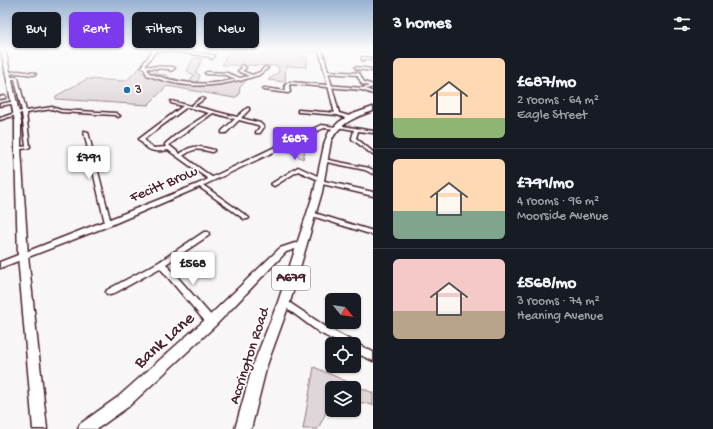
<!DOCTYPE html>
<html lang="en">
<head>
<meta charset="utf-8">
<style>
  :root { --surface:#171b24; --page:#20242c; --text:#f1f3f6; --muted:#9ea1a6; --line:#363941; --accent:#7c3aed }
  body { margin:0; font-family:"Gochi Hand",sans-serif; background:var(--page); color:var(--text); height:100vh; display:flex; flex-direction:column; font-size:15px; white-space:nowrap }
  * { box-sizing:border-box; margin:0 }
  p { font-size:13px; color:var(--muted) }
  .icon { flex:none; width:22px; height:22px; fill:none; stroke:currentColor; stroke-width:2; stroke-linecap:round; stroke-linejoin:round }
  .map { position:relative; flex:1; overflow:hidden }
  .panel { display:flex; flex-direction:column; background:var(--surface); width:340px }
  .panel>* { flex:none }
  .banner { position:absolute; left:12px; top:12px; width:301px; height:36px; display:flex; gap:8px }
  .needle { width:26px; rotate:120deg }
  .buttons { position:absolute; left:325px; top:293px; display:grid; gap:8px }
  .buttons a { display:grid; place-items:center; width:36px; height:36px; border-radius:6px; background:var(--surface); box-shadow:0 1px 3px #0004; font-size:20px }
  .price { position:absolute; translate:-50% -34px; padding:0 9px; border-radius:4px; background:#fff; color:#222; font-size:13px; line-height:26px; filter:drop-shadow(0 1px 2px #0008) }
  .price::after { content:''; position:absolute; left:50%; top:24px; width:12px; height:9px; margin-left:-6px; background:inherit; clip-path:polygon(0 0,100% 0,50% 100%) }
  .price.on { background:var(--accent); color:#fff }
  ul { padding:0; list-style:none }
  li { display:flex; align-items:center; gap:12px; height:100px; padding:0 20px }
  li+li { border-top:1px solid var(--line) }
  li span { display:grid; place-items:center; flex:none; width:112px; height:80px; border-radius:6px; color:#555 }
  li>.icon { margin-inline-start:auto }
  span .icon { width:48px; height:48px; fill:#fffc; stroke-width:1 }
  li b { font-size:17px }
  h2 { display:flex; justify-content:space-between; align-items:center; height:48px; padding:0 20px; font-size:17px }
  .tag { padding:0 14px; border-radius:6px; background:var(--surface); box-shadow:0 1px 3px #0004; font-size:14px; line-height:36px }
  .tag.on { background:var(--accent); color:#fff }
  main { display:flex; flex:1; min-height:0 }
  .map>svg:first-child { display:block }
  .green { fill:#ded6d9; stroke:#947a82 }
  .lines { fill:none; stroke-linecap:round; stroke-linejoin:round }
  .minor-casing { stroke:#4a1f2b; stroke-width:3 }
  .tertiary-casing { stroke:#4a1f2b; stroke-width:3 }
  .secondary-casing { stroke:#4a1f2b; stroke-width:3 }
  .primary-casing { stroke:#4a1f2b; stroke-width:3 }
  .minor { fill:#fff; fill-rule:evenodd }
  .tertiary { fill:#fff; fill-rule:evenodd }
  .secondary { fill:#fff; fill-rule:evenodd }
  .primary { fill:#fff; fill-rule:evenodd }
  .poi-dot { fill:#1f6fb2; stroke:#fff; stroke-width:1.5 }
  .labels { text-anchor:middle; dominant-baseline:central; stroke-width:3.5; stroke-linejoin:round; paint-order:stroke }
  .far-poi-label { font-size:13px; fill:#4a1f2b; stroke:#fff; text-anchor:start }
  .shield { fill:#fff; stroke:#80626b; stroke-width:1 }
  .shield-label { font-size:14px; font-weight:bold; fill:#4a1f2b }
  .street-label { font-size:15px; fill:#4a1f2b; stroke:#fff }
  .near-street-label { font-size:18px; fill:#4a1f2b; stroke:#fff }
</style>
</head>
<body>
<main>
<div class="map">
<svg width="373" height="429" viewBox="0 0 373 429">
  <rect width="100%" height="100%" fill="#f8f6f7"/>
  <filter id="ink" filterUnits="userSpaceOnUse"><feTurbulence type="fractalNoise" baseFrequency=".025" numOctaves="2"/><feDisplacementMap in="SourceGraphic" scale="8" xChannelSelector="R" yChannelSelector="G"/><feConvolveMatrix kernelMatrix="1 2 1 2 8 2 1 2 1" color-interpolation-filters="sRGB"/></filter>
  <g filter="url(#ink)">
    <!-- green -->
    <path class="green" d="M229,49h88l1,3h-14l-1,6h4v9l-21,-1 -1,16 -17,-2 11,-8 -1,-6 -56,-1z
      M193,58l9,1 -6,14 4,2 -4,11 26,-1 27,-7 -9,9 -1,8 -5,3 -67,-12 -19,19 -92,-6v-3l31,-17 39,2 14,-14 1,4c7,6 14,9 23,10l-16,-7 -4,-7h15l-4,7 12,1 1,3 9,1 -3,4h2l-1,1 12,2 7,-11 -7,-4z
      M309,133l-6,26 -23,-12z
      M314,367l59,26v12l-19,-4v-13h-22v20l-5,2 -9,19h-15z"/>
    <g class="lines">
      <!-- minor casing -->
      <g class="minor-casing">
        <path id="minor" d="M154,49l24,1 36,5v2l-3,2 -1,-1 1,-1 -33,-5 -22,-1 -10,13v2l27,1 2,1 -4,3 -2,-1 1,-1 -23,-1 2,5c29,11 57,14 87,6l-10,-4 -20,-1 -1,-1 2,-1 20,1 13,5 9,-2 -11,-5 4,-3 -1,-2 2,-1 3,3 -4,3 10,4 8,-3 5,-5 3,1 -9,7 -17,5 -1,1 -2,-1c-33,9 -60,7 -92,-5l-3,-7 -2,-1 1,-1v-2z
          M362,57l11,1v2l-9,-1 -1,2 -1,-1z
          M355,67l18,2v2l-17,-2z
          M18,71l16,2 2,1 -2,1 -16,-2 -11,1 -2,-1z
          M326,71l33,2 5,9 9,3v2l-7,2 7,3v2l-11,-4 -71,-6 -2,1 1,7 -2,1 -24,-3 -2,-1 2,-1 22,3 -1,-6 5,-3 73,6 6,-2 -7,-2 -5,-9 -32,-2 -1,-1z
          M9,77h7l2,1 8,33 26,-4 9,3 55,3 4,3 -2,1 -3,-2 -54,-3 -9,-3 -26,4 4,34 -2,1 -12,2v-2l10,-2 -4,-33 -22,7v-2l15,-5 1,-1 6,-1 -7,-32h-7l-1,-1z
          M4,96l2,1 -1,1 -5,1v-2z
          M201,98l3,1 -10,7 43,11 10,-9h2v2l-8,8 19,5 4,4 -4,6h-4v-1l4,-5 -2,-2 -19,-5 -13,13h-4v-2l13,-12 -22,-6 -32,23 -12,9 11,9c12,-10 19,-8 34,-4v1l-2,1c-13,-3 -17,-5 -29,4l30,22 1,1 -1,1 -2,1 -43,-31c-15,3 -20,1 -29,-11l44,-33 -12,-3v-2l20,5zM187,107l22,6 -32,21 -12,10v1l1,2 -12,1 -5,-3 -5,-6z
          M15,101l2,1 -1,1 -16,3v-2z
          M298,110l39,3 2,1 -2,1 -38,-3h-1z
          M337,125l36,6v2l-15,-2 -2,7 17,14v3l-21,-16v-1l2,-8 -17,-3z
          M84,131l4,1 23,91 -3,2 -3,-2 -21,-91z
          M322,159h2l45,9 4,2v4l-8,-4 -43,-9z
          M298,167l26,12 -3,2 -2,-1 -21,-9 -22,14 -2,1 -3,-2z
          M320,180l53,12v4l-55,-13 -1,-1z
          M200,183l48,34 1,1 -1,1h-4l-46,-33 -1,-1 1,-1z
          M311,212l62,19v4l-64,-20 -1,-1z
          M204,232h4l1,2 -1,2 -42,28 48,55 1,3 -1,3 -3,1 -3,-1 -48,-57 -47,26 -3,1 -3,-1 -1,-2 1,-2 52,-28z
          M284,299l42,28 26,14 1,2 4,1 16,8v9l-19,-9v-8h-13l-21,-11 -39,-29 -1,-2 1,-2z"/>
      </g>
      <!-- tertiary casing -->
      <g class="tertiary-casing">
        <path id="tertiary" d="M319,49h3l17,64 10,3v2h-4l-10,-4z
          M321,125l15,2 2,1 -2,1 -12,-1 -122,58 -91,39 -111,43v-6l105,-41 93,-37z"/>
      </g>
      <!-- secondary casing -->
      <g class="secondary-casing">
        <path id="secondary" d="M1,49h4l16,73v27l7,107 19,173h-14l-15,-173 -3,-107v-27z
          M295,243l8,2 1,2 -1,2h-8l-9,3 -71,74 -87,81 -31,22h-19l2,-5 38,-27 89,-79 73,-70z"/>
      </g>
      <!-- primary casing -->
      <g class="primary-casing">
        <path id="primary" d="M373,107v4c-18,6 -33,12 -42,30l-9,51 -32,110 -23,63 -16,64h-16l18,-64 25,-63 36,-110 11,-51 4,-9 10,-10 11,-7z"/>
      </g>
      <!-- minor -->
      <use href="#minor" class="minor"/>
      <!-- tertiary -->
      <use href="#tertiary" class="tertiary"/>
      <!-- secondary -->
      <use href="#secondary" class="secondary"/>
      <!-- primary -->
      <use href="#primary" class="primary"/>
    </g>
  </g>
  <!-- sky -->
  <linearGradient id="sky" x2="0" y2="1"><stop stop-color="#97b1d2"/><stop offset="0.45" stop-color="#fcfbfb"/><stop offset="1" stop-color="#fcfbfb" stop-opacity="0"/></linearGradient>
  <rect width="373" height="109" fill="url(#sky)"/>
  <!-- markers -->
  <circle class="poi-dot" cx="127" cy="90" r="4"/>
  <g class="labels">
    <!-- far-poi labels -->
    <g class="far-poi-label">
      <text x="135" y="90">3</text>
    </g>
    <!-- shield labels -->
    <rect class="shield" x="272" y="266" width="38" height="24" rx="3"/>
    <g class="shield-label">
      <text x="291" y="278">A679</text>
    </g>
    <!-- street labels -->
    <g class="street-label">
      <text transform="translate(164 185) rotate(-23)">Fecitt Brow</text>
      <text transform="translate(250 356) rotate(-72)">Accrington Road</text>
    </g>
    <!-- near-street labels -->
    <g class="near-street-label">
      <text transform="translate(165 341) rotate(-42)">Bank Lane</text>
    </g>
  </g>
</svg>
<div class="buttons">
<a><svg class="needle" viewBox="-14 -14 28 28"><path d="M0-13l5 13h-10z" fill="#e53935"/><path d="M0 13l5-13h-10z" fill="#9ea1a6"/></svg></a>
<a><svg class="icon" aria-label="locate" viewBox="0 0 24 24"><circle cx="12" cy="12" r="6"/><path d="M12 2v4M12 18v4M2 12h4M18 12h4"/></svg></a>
<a><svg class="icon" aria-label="layers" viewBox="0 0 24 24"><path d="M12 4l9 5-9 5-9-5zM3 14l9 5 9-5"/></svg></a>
</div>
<b class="price on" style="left:295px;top:161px">£687</b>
<b class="price" style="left:89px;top:180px">£791</b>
<b class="price" style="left:193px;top:286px">£568</b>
<div class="banner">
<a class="tag">Buy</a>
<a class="tag on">Rent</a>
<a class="tag">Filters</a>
<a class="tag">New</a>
</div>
</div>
<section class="panel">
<h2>3 homes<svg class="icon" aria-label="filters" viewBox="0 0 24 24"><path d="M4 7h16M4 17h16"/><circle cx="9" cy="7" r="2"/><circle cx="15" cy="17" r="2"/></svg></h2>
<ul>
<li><span style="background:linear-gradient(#ffd9b3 75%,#8fb573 0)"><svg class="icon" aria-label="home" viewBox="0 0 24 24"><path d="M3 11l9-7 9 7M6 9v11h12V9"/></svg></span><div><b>£687/mo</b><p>2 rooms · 64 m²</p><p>Eagle Street</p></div></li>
<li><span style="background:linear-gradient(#ffd9b3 65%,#7fa58c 0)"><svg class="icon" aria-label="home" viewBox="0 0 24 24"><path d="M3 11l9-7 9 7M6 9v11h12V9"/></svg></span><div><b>£791/mo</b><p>4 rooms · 96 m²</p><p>Moorside Avenue</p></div></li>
<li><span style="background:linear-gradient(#f6c9c9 65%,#b9a48a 0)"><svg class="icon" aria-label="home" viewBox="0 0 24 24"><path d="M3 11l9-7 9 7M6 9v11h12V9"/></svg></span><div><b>£568/mo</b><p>3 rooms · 74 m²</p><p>Heaning Avenue</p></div></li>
</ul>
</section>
</main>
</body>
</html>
